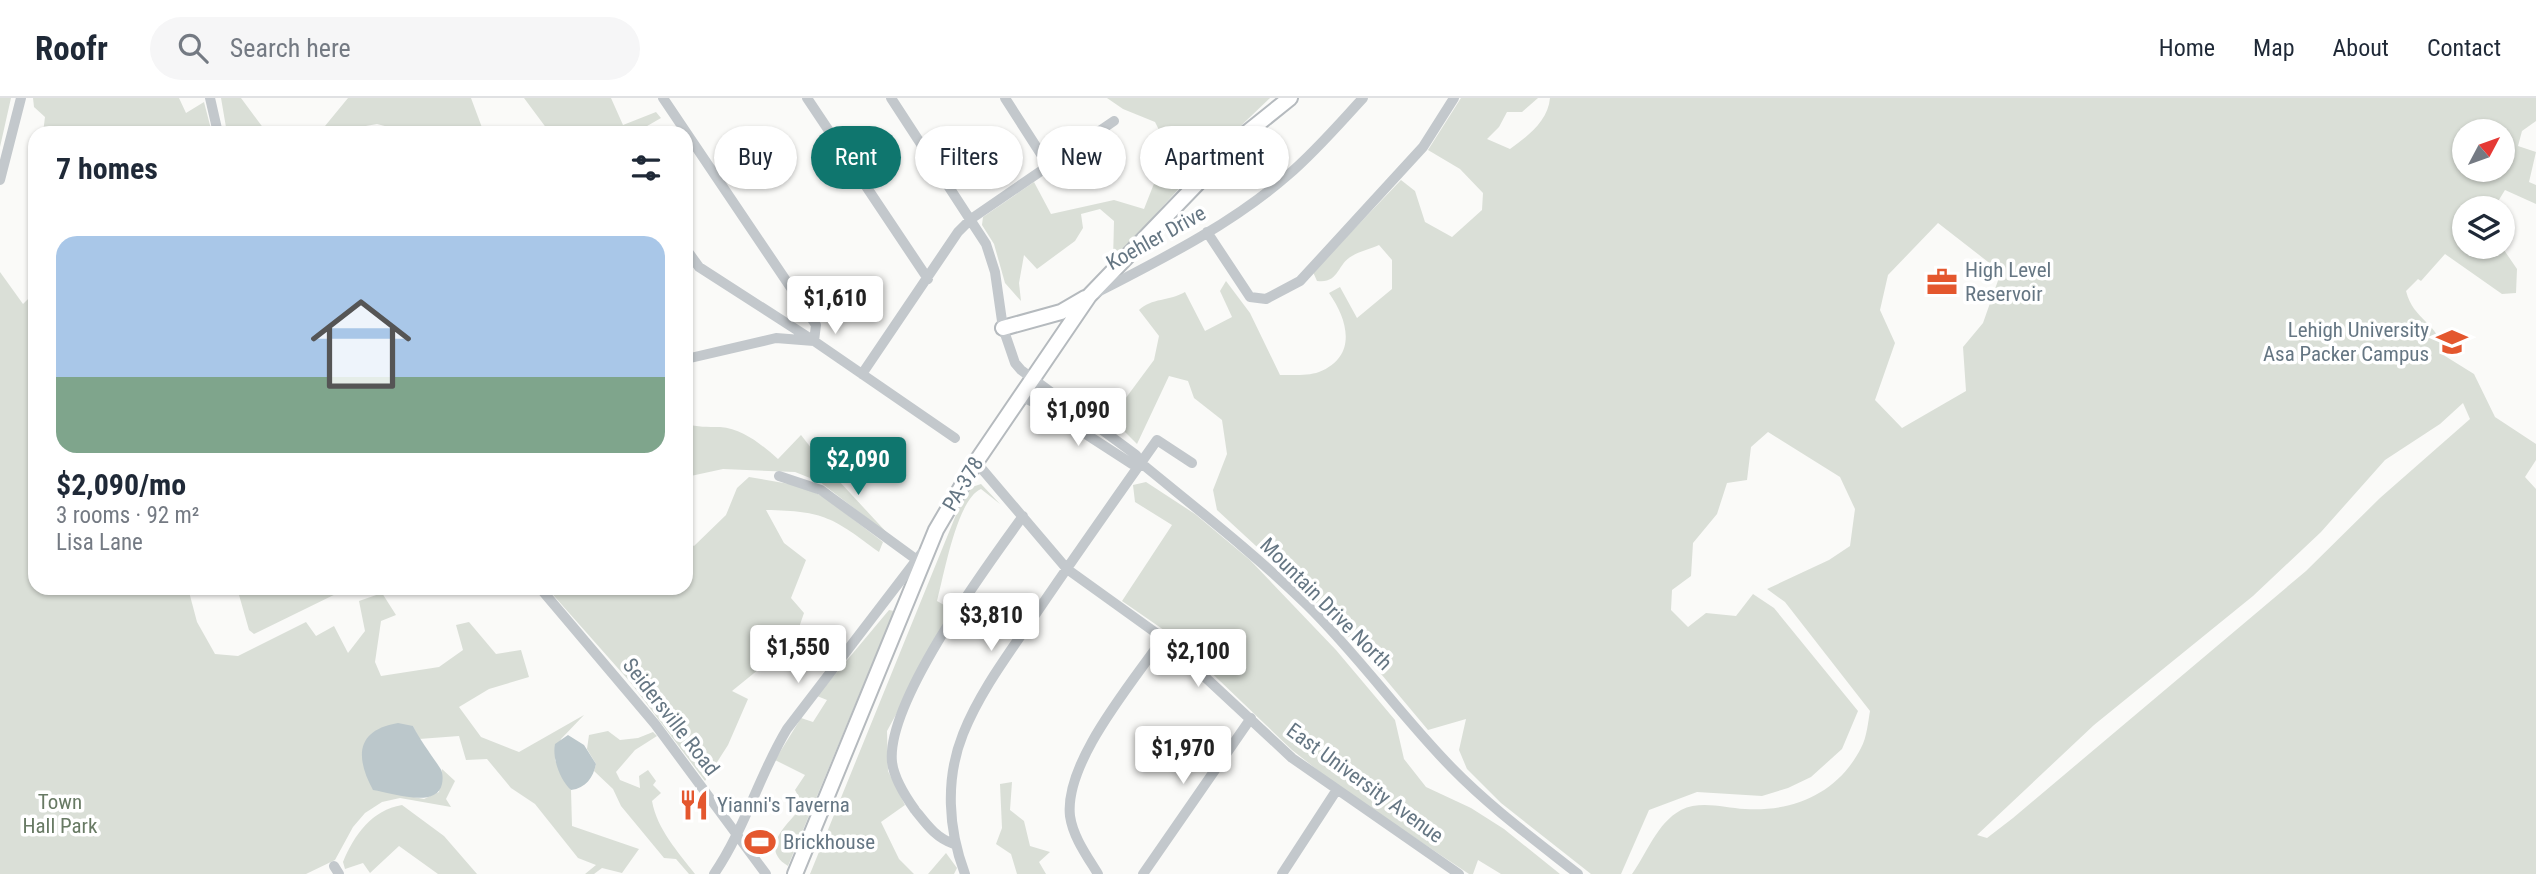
<!DOCTYPE html>
<html lang="en">
<head>
<meta charset="utf-8">
<style>
  :root { --surface:#fff; --page:#f6f6f7; --text:#1f2937; --muted:#747a83; --line:#e0e1e3; --accent:#0f766e }
  body { margin:0; font-family:"Roboto Condensed",sans-serif; background:var(--page); color:var(--text); height:100vh; display:flex; flex-direction:column; font-size:26px; white-space:nowrap }
  * { box-sizing:border-box; margin:0 }
  p { font-size:23px; color:var(--muted) }
  .icon { flex:none; width:38px; height:38px; fill:none; stroke:currentColor; stroke-width:2; stroke-linecap:round; stroke-linejoin:round }
  .map { position:relative; flex:1; overflow:hidden }
  .side { position:absolute; left:28px; top:28px; width:665px; height:469px; display:flex; flex-direction:column; background:var(--surface); border-radius:21px; box-shadow:0 2px 5px #0004 }
  .side>* { flex:none }
  .top-card { position:absolute; left:714px; top:28px; width:665px; height:63px; display:flex; gap:14px }
  .needle { width:46px; rotate:49deg }
  .fabs { position:absolute; left:2452px; top:21px; display:grid; gap:14px }
  .fabs a { display:grid; place-items:center; width:63px; height:63px; border-radius:50%; background:var(--surface); box-shadow:0 2px 5px #0004; font-size:35px }
  .price { position:absolute; translate:-50% -60px; padding:0 16px; border-radius:7px; background:#fff; color:#222; font-size:23px; line-height:46px; filter:drop-shadow(0 2px 4px #0008) }
  .price::after { content:''; position:absolute; left:50%; top:42px; width:21px; height:16px; margin-left:-10px; background:inherit; clip-path:polygon(0 0,100% 0,50% 100%) }
  .price.active { background:var(--accent); color:#fff }
  ul { padding:0; list-style:none }
  li { display:grid; align-content:center; gap:14px; height:371px; padding:0 28px }
  li+li { border-top:2px solid var(--line) }
  li span { display:grid; place-items:center; height:217px; border-radius:21px; color:#555 }
  li>.icon { margin-inline-start:auto }
  span .icon { width:126px; height:126px; fill:#fffc; stroke-width:1 }
  li b { font-size:30px }
  h2 { display:flex; justify-content:space-between; align-items:center; height:84px; padding:0 28px; font-size:30px }
  .tag { padding:0 24px; border-radius:32px; background:var(--surface); box-shadow:0 2px 5px #0004; font-size:24px; line-height:63px }
  .tag.active { background:var(--accent); color:#fff }
  header { display:flex; align-items:center; gap:42px; box-sizing:border-box; height:98px; padding:0 35px; background:var(--surface); border-bottom:2px solid var(--line) }
  header strong { font-size:33px }
  nav { display:flex; gap:38px; margin-inline-start:auto; font-size:24px }
  .search { width:490px; height:63px; background:var(--page); display:flex; align-items:center; gap:18px; box-sizing:border-box; padding:0 24px; border-radius:38px; color:var(--muted); font-size:26px }
  .map>svg:first-child { display:block }
  .green { fill:#dadfd7; fill-rule:evenodd }
  .water { fill:#bbc7cb }
  .lines { fill:none; stroke-linecap:round; stroke-linejoin:round }
  .major-casing { stroke:#b5babe; stroke-width:18 }
  .minor { stroke:#c3c8cc; stroke-width:10 }
  .major { stroke:#fff; stroke-width:14 }
  .labels { text-anchor:middle; dominant-baseline:central; stroke-width:7; stroke-linejoin:round; paint-order:stroke }
  .street-label { font-size:21px; fill:#657683; stroke:#fff }
  .poi-label { font-size:21px; fill:#657683; stroke:#fff; text-anchor:start }
  .park-label { font-size:21px; fill:#687a64; stroke:#fff }
</style>
</head>
<body>
<header>
<strong>Roofr</strong>
<div class="search"><svg class="icon" aria-label="search" viewBox="0 0 24 24"><circle cx="10" cy="10" r="6"/><path d="M15 15l6 6"/></svg>Search here</div>
<nav><a>Home</a><a>Map</a><a>About</a><a>Contact</a></nav>
</header>
<div class="map">
<svg width="2536" height="776" viewBox="0 0 2536 776">
  <rect width="100%" height="100%" fill="#fafaf8"/>
  <!-- green -->
  <path class="green" d="M0,0h11l-11,49z
    M33,0h146l7,15 18,-11 8,31h-169l2,-16 -11,-10z
    M221,0h20l26,35h-40z
    M348,0h123l13,35h-83l-1,-3 -23,-6 -28,5 -3,4h-44l23,-7z
    M524,0h87l12,27 33,-13 5,6 -26,15h-85z
    M1107,0h163l-65,62 -92,101 1,-40 -14,-12 -19,5 2,14 -8,13 -38,28 -13,-14 -5,28 2,18 -16,-18 -11,-39 -12,-19 1,-8 51,-35 17,32 63,-14 30,9 24,-61 -13,-26 -32,-13z
    M1461,0h77l-16,14h-15l-8,15 -12,12 23,10c18,-13 38,-28 40,-51h986v23l-14,10 -4,15 18,6 -7,30 7,3v19l-31,-14 -11,18h-30v39h38l1,-27 11,5 -10,25 13,19 -1,24 -14,1 -57,-40 -24,27 -3,-2 -12,12c8,31 32,29 39,65l29,18 21,43 41,27v16l-11,17 11,12v385h-904c15,-21 25,-51 49,-64 20,-10 43,-2 64,-1 49,3 93,-16 116,-61 6,-11 7,-26 9,-37l-85,-109 -18,-13 62,-29 21,-14 5,-37 -15,-32 -72,-45 -17,15 -4,33 -20,3 -10,31 -24,29 -2,33 -19,14 -1,20 17,17 18,-14 30,3 17,-22 21,14 84,103 -16,38 -31,28 -23,11 -26,8 -65,-4 -48,18 -28,64h-30l-90,-71 -34,-34 -8,-19 7,-31 -38,11 -67,-80 -55,-58 -89,-82 -4,-20 14,-36 -5,-34 -28,-22 -6,-17 -19,-5 -32,68 -26,-26 43,-58 5,-24 -20,-26c12,-12 31,-9 46,-18l20,39 27,-14 -12,-26 6,-10 24,32 30,62c12,0 28,1 39,-3 39,-16 29,-52 10,-79l11,-6 17,31 35,-29v-29l-13,-15c-9,4 -19,6 -27,11 -15,8 -13,28 -35,25l-4,-9 88,-92 14,11 10,31 27,15 30,-27 1,-17 -23,-24 -32,-19zM2464,33h38v39h-38zM1938,125l63,49 -18,51 -20,24 3,44 -64,37 -27,-28 20,-57 -15,-33 8,-35zM2463,305l7,16 -90,79 -74,73 -293,247 -26,20 -10,-3 117,-110 159,-129 68,-64 64,-72 55,-36z
    M0,174l23,32 12,-12v296h153l9,34 18,32 23,2 68,-34 10,14 18,-10 14,27 17,-22 -6,-30 23,-8 14,22 -15,6 -6,41 6,14 58,-9 24,-17 -7,-25 13,-3 27,32 25,-4 8,27 -40,12 -30,18 22,30 38,15 65,-37 -23,24 -6,21 16,30 1,36 67,23 -17,24 -20,-5 -8,6h-9l11,-9 -18,-7 -43,-54 -24,-16 -24,-29 -21,1 -7,-24 -40,3 -6,-13 -24,66 35,7 15,-7 3,-23 13,12 -9,18 5,8 -51,-9 -18,4 -17,11 -12,14 -18,33 -29,14h-306z
    M686,326c12,3 21,3 34,3 23,2 41,17 58,32l23,-24 25,32 63,68 -69,-53 -25,-10 -72,-3 -37,8z
    M749,379l52,9 23,11 59,45 -4,10c-46,-34 -54,-41 -113,-42l18,33 22,17 -15,38 13,15 -9,26 -8,-6 -23,32 -32,26 16,8 -20,46 -23,36 -74,-98 -84,-95h139v-47l8,5 32,-31 11,-27z
    M1146,384l49,32 55,46 86,90 59,70 9,39 22,28 45,21 33,21 56,45h-59l-23,-14 -5,14h-4l-126,-84 -51,-40 -118,-113 -52,-36 50,-76 -37,-23 -2,-17z
    M981,386l19,20 -19,-15c-24,10 -37,86 -44,112l16,9 -66,121 1,40 17,34 -24,17 18,37 15,15h-104l150,-369 9,-17z
    M237,490h111l-94,46 -5,-4z
    M889,512l5,1 -106,255c-31,-19 2,-43 15,-61l-8,-15 10,-15 -30,-15 26,-42 12,4 14,-22 -10,-4z
    M608,633l12,9 18,-2 15,-6 4,4 -22,14 -19,22 4,8 20,8 -1,-12 9,-6 8,11 -3,4 8,8 -9,8c5,28 26,51 43,73h-6l-13,-15 -12,-1 -43,-52 -8,-17 -19,-18 2,-7 -9,-15 2,-14z
    M1012,684l-2,28 14,11 6,25 20,6 -11,10 7,12h-29l-6,-20 -15,-10 6,-16 -2,-44z
    M402,707l42,31 33,38h-39l-39,-28 -29,27 -7,-10 -18,6 -2,-7c11,-27 29,-52 59,-57z
    M946,755l11,15 -3,6h-26z"/>
  <!-- water -->
  <path class="water" d="M398,625l15,3c8,16 18,28 27,42 3,4 3,11 2,16 -5,25 -50,9 -69,6 -18,-33 -17,-60 25,-67z
    M568,637l16,10 12,19c-3,14 -10,24 -25,26 -11,-10 -19,-32 -16,-46z"/>
  <g class="lines">
    <!-- major casing -->
    <g class="major-casing">
      <path id="major" d="M1003,230l58,-16 24,-14
        M795,776l141,-344 40,-68 113,-166 155,-161 46,-37"/>
    </g>
    <!-- minor -->
    <path class="minor" d="M210,0l8,35
      M663,0l153,227 -2,16 -115,-74 -13,-18
      M807,0l121,181
      M891,0l95,146 9,28 8,56 12,35 6,7 115,85 5,8c56,46 114,91 166,142 52,51 94,111 145,163 38,39 83,72 126,106
      M1005,0l43,67
      M0,82l21,-82
      M1207,134l43,65 16,2 34,-18 123,-134 31,-49
      M1096,195c66,-34 136,-69 192,-118 27,-23 51,-51 75,-77
      M686,261l90,-21 38,3 141,97
      M862,276l96,-142 13,-13 143,-98
      M1020,298l24,11 88,57 9,-1
      M976,364l91,107 96,69 129,120 167,116
      M779,378l42,14 96,70
      M540,490l115,136 111,150
      M954,746c-18,-6 -27,-19 -39,-34 -10,-14 -21,-31 -23,-48 -6,-60 94,-195 131,-246
      M334,768l5,8
      M714,776c31,-45 45,-99 73,-145l134,-175
      M965,776c-17,-45 -20,-95 -2,-140 17,-43 47,-82 72,-119 40,-59 81,-117 122,-175l35,23
      M1098,776c-11,-18 -25,-37 -28,-58 -6,-54 63,-134 93,-178
      M1143,776l108,-156
      M1282,776l54,-83"/>
    <!-- major -->
    <use href="#major" class="major"/>
  </g>
  <!-- icons -->
  <defs>
    <g id="office-bare" transform="scale(2.415)"><path d="M-6-3h4V-5.5h4V-3h4V5H-6ZM-1-4.5V-3h2v-1.5ZM-6 0V1H6V0Z" fill="#e4572e" stroke="#fff" stroke-width="2.5" paint-order="stroke"/></g>
    <g id="university-bare" transform="scale(2.415)"><path d="M0-5L7-2L0 1L-7-2ZM-4 1L0 2.5L4 1V4Q0 6-4 4Z" fill="#e4572e" stroke="#fff" stroke-width="2.5" paint-order="stroke"/></g>
    <g id="restaurant-bare" transform="scale(2.415)"><path d="M-5-6h1v4h1v-4h1v4h1v-4h1v5L-1.5 .5V6h-2V.5L-5-1ZM5-6V6H3V1.5H1.5Q1.5-4 5-6Z" fill="#e4572e" stroke="#fff" stroke-width="2.5" paint-order="stroke"/></g>
    <g id="stadium-bare" transform="scale(2.415)"><path d="M0-5a6.5 5 0 1 0 0 10a6.5 5 0 1 0 0-10ZM-3.5-1.8h7v3.6h-7Z" fill="#e4572e" stroke="#fff" stroke-width="2.5" paint-order="stroke"/></g>
  </defs>
  <g fill-rule="evenodd">
    <use href="#office-bare" x="1942" y="184"/>
    <use href="#university-bare" x="2452" y="244"/>
    <use href="#restaurant-bare" x="694" y="707"/>
    <use href="#stadium-bare" x="760" y="744"/>
  </g>
  <g class="labels">
    <!-- street labels -->
    <g class="street-label">
      <text transform="translate(1156 140) rotate(-29)">Koehler Drive</text>
      <text transform="translate(963 386) rotate(-59)">PA-378</text>
      <text transform="translate(1326 506) rotate(45)">Mountain Drive North</text>
      <text transform="translate(671 619) rotate(52)">Seidersville Road</text>
      <text transform="translate(1365 685) rotate(36)">East University Avenue</text>
    </g>
    <!-- poi labels -->
    <g class="poi-label">
      <text x="1965" y="172">High Level<tspan x="1965" dy="24">Reservoir</tspan></text>
      <text x="2429" y="232" text-anchor="end">Lehigh University<tspan x="2429" dy="24">Asa Packer Campus</tspan></text>
      <text x="717" y="707">Yianni's Taverna</text>
      <text x="783" y="744">Brickhouse</text>
    </g>
    <!-- park labels -->
    <g class="park-label">
      <text x="60" y="704">Town<tspan x="60" dy="24">Hall Park</tspan></text>
    </g>
  </g>
</svg>
<div class="fabs">
<a><svg class="needle" viewBox="-14 -14 28 28"><path d="M0-13l5 13h-10z" fill="#e53935"/><path d="M0 13l5-13h-10z" fill="#747a83"/></svg></a>
<a><svg class="icon" aria-label="layers" viewBox="0 0 24 24"><path d="M12 4l9 5-9 5-9-5zM3 14l9 5 9-5"/></svg></a>
</div>
<b class="price" style="left:835px;top:238px">$1,610</b>
<b class="price" style="left:1078px;top:350px">$1,090</b>
<b class="price active" style="left:858px;top:399px">$2,090</b>
<b class="price" style="left:991px;top:555px">$3,810</b>
<b class="price" style="left:798px;top:587px">$1,550</b>
<b class="price" style="left:1198px;top:591px">$2,100</b>
<b class="price" style="left:1183px;top:688px">$1,970</b>
<div class="top-card">
<a class="tag">Buy</a>
<a class="tag active">Rent</a>
<a class="tag">Filters</a>
<a class="tag">New</a>
<a class="tag">Apartment</a>
</div>
<section class="side">
<h2>7 homes<svg class="icon" aria-label="filters" viewBox="0 0 24 24"><path d="M4 7h16M4 17h16"/><circle cx="9" cy="7" r="2"/><circle cx="15" cy="17" r="2"/></svg></h2>
<ul>
<li><span style="background:linear-gradient(#a9c7e8 65%,#7fa58c 0)"><svg class="icon" aria-label="home" viewBox="0 0 24 24"><path d="M3 11l9-7 9 7M6 9v11h12V9"/></svg></span><div><b>$2,090/mo</b><p>3 rooms · 92 m²</p><p>Lisa Lane</p></div></li>
</ul>
</section>
</div>
</body>
</html>
